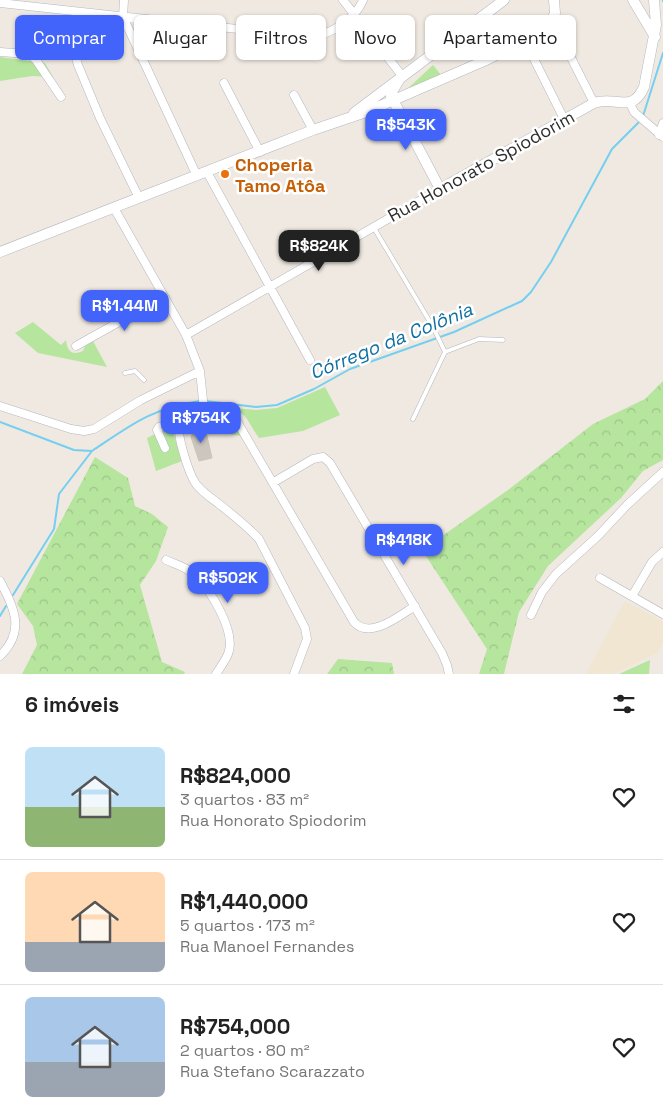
<!DOCTYPE html>
<html lang="pt">
<head>
<meta charset="utf-8">
<style>
  :root { --surface:#fff; --page:#f6f6f6; --text:#222; --muted:#767676; --line:#e0e0e0; --accent:#4264fb }
  body { margin:0; font-family:"Space Grotesk",sans-serif; background:var(--page); color:var(--text); height:100vh; display:flex; flex-direction:column; font-size:19px; white-space:nowrap }
  * { box-sizing:border-box; margin:0 }
  p { font-size:16px; color:var(--muted) }
  .icon { flex:none; width:28px; height:28px; fill:none; stroke:currentColor; stroke-width:2; stroke-linecap:round; stroke-linejoin:round }
  .map { position:relative; height:674px; overflow:hidden }
  .details { display:flex; flex-direction:column; background:var(--surface); flex:1 }
  .details>* { flex:none }
  .top-card { position:absolute; left:15px; top:15px; width:634px; height:45px; display:flex; gap:10px }
  .price { position:absolute; translate:-50% -42px; padding:0 11px; border-radius:10px; background:var(--accent); color:#fff; font-size:16px; line-height:32px; filter:drop-shadow(0 1px 2px #0008) }
  .price::after { content:''; position:absolute; left:50%; top:30px; width:15px; height:11px; margin-left:-8px; background:inherit; clip-path:polygon(0 0,100% 0,50% 100%) }
  .price.active { background:#222; color:#fff }
  ul { padding:0; list-style:none }
  li { display:flex; align-items:center; gap:15px; height:125px; padding:0 25px }
  li+li { border-top:1px solid var(--line) }
  li span { display:grid; place-items:center; flex:none; width:140px; height:100px; border-radius:8px; color:#555 }
  li>.icon { margin-inline-start:auto }
  span .icon { width:60px; height:60px; fill:#fffc; stroke-width:1 }
  li b { font-size:21px }
  h2 { display:flex; justify-content:space-between; align-items:center; height:60px; padding:0 25px; font-size:21px }
  .chip { padding:0 18px; border-radius:8px; background:var(--surface); box-shadow:0 1px 4px #0004; font-size:18px; line-height:45px }
  .chip.active { background:var(--accent); color:#fff }
  .map>svg:first-child { display:block }
  .education { fill:#f0e6d1 }
  .forest { fill:url(#forest-crowns) }
  .park { fill:#b6e59e }
  .lines { fill:none; stroke-linecap:round; stroke-linejoin:round }
  .stream { stroke:#75cff0; stroke-width:2 }
  .building { fill:#cbc7bf; stroke:#cbc5ba }
  .lane-casing { stroke:#b4b7c1; stroke-width:5 }
  .street-casing { stroke:#b4b7c1; stroke-width:9 }
  .secondary-casing { stroke:#b4b7c1; stroke-width:11 }
  .lane { stroke:#fff; stroke-width:4 }
  .street { stroke:#fff; stroke-width:8 }
  .secondary { stroke:#fff; stroke-width:10 }
  .food-dot { fill:#e8710a; stroke:#fff; stroke-width:2 }
  .labels { text-anchor:middle; dominant-baseline:central; stroke-width:5; stroke-linejoin:round; paint-order:stroke }
  .food-label { font-size:18px; font-weight:bold; fill:#c56008; stroke:#fff; text-anchor:start }
  .street-label { font-size:18px; fill:#2e2e2e; stroke:#fff }
  .water-label { font-size:19px; font-style:italic; fill:#0d6fa3; stroke:#fff }
</style>
</head>
<body>
<div class="map">
<svg width="663" height="674" viewBox="0 0 663 674">
  <defs>
    <pattern id="forest-crowns" width="20" height="18" patternUnits="userSpaceOnUse" patternTransform="scale(1.25)"><rect width="20" height="18" fill="#b6e59e"/><path d="M2 6a3 3 0 1 1 6 0M12 15a3 3 0 1 1 6 0" fill="none" stroke="#9dc588"/></pattern>
  </defs>
  <rect width="100%" height="100%" fill="#efe9e1"/>
  <!-- education -->
  <path class="education" d="M625,601l38,21v21l-6,10 -43,21h-28z"/>
  <!-- forest -->
  <path class="forest" d="M663,381v79l-20,11 -22,27 -73,68 -29,46 -15,62h-25l8,-25 -65,-99 86,-60 85,-66 52,-25z
    M95,457l33,21 7,28 17,8 16,13 -12,34 -16,24 22,77 23,10 -1,2h-162l15,-29 -4,-19 -16,-22z
    M338,659l54,4 2,11h-67z"/>
  <!-- park -->
  <path class="park" d="M0,57l45,6 8,14 -21,-1 -32,5z
    M433,65l8,10 -36,16z
    M33,322l28,23 5,-5c1,11 6,16 17,11l2,-5 8,-5 14,26 -69,-14 -23,-20z
    M325,387l15,28 -37,16 -44,7c-14,-20 -11,-27 -36,-31l33,3 21,-2z
    M214,412c17,4 19,9 27,24l-24,-4 -11,-19z
    M171,426l11,35 -26,10 -9,-33z
    M650,660l-1,14h-30z"/>
  <g class="lines">
    <!-- stream -->
    <path class="stream" d="M663,0v1
      M643,116l20,-63
      M205,401l51,6 21,-2 37,-16 36,-20 104,-37 68,-31 9,-9 20,-30 61,-113 29,-29
      M0,422l74,28 18,1c39,-26 60,-43 108,-50
      M13,595l41,-66 5,-35 33,-43
      M0,616l6,-10"/>
  </g>
  <!-- building -->
  <path class="building" d="M196,426l10,6 6,26 -13,3 -8,-24z"/>
  <g class="lines">
    <!-- lane casing -->
    <g class="lane-casing">
      <path id="lane" d="M374,228l59,99 12,25 -32,67
        M445,352l34,-13 24,1
        M125,373l10,-2 9,9"/>
    </g>
    <!-- street casing -->
    <g class="street-casing">
      <path id="street" d="M124,0l-1,17 74,159
        M343,0l60,77
        M0,3l311,34c20,-3 44,-17 52,-37
        M78,12c-2,17 -6,36 0,53l22,53 39,80
        M552,20l42,83
        M525,41l39,78
        M0,52l29,2 7,6 25,37
        M224,83l36,69
        M294,95l19,35
        M630,103l4,9 29,25
        M659,135l4,-12
        M207,172l103,188
        M114,208l72,127 14,36 4,39
        M186,335l254,-146
        M76,346l43,-24 50,-17
        M0,406l71,23 13,2 10,-2 47,-29 59,-29
        M165,448l-8,-18 2,-3 20,-4
        M274,482l39,-23 10,-2 7,6 112,190 5,12 2,9
        M166,560c9,4 20,7 28,14 16,15 43,58 34,80 -3,7 -8,14 -12,20
        M600,578l63,36
        M0,581c14,27 26,50 0,75
        M632,596l20,-34 11,-10
        M531,615l11,-23 14,-18 42,-38 29,-31 36,-33
        M294,674l13,-35 -2,-11 -46,-89c-12,-13 -26,-24 -40,-35 -8,-6 -17,-12 -23,-20 -7,-10 -21,-52 -16,-62 6,-11 28,-14 38,-12 7,1 12,4 17,8l119,204c16,18 45,-6 61,-16"/>
    </g>
    <!-- secondary casing -->
    <g class="secondary-casing">
      <path id="secondary" d="M633,0l22,37
        M399,80l-7,12 -1,4 49,93 154,-86c21,-8 38,12 50,-16l12,-62 -2,-25
        M354,113l150,-113
        M0,252l313,-122 53,-18 118,-51 48,-24 16,-10 4,-7 3,-7 -1,-13"/>
    </g>
    <!-- lane -->
    <use href="#lane" class="lane"/>
    <!-- street -->
    <use href="#street" class="street"/>
    <!-- secondary -->
    <use href="#secondary" class="secondary"/>
  </g>
  <!-- markers -->
  <circle class="food-dot" cx="225" cy="174" r="5"/>
  <g class="labels">
    <!-- food labels -->
    <g class="food-label">
      <text x="235" y="164">Choperia<tspan x="235" dy="21">Tamo Atôa</tspan></text>
    </g>
    <!-- street labels -->
    <g class="street-label">
      <text transform="translate(481 166) rotate(-29)">Rua Honorato Spiodorim</text>
    </g>
    <!-- water labels -->
    <g class="water-label">
      <text transform="translate(391 341) rotate(-22)">Córrego da Colônia</text>
    </g>
  </g>
</svg>
<b class="price" style="left:406px;top:151px">R$543K</b>
<b class="price active" style="left:319px;top:272px">R$824K</b>
<b class="price" style="left:125px;top:332px">R$1.44M</b>
<b class="price" style="left:201px;top:444px">R$754K</b>
<b class="price" style="left:404px;top:566px">R$418K</b>
<b class="price" style="left:228px;top:604px">R$502K</b>
<div class="top-card">
<a class="chip active">Comprar</a>
<a class="chip">Alugar</a>
<a class="chip">Filtros</a>
<a class="chip">Novo</a>
<a class="chip">Apartamento</a>
</div>
</div>
<section class="details">
<h2>6 imóveis<svg class="icon" aria-label="filters" viewBox="0 0 24 24"><path d="M4 7h16M4 17h16"/><circle cx="9" cy="7" r="2"/><circle cx="15" cy="17" r="2"/></svg></h2>
<ul>
<li><span style="background:linear-gradient(#bfe0f5 60%,#8fb573 0)"><svg class="icon" aria-label="home" viewBox="0 0 24 24"><path d="M3 11l9-7 9 7M6 9v11h12V9"/></svg></span><div><b>R$824,000</b><p>3 quartos · 83 m²</p><p>Rua Honorato Spiodorim</p></div><svg class="icon" aria-label="heart" viewBox="0 0 24 24"><path d="M12 20l-8-8c-3-5 5-10 8-4 3-6 11-1 8 4z"/></svg></li>
<li><span style="background:linear-gradient(#ffd9b3 70%,#9aa5b1 0)"><svg class="icon" aria-label="home" viewBox="0 0 24 24"><path d="M3 11l9-7 9 7M6 9v11h12V9"/></svg></span><div><b>R$1,440,000</b><p>5 quartos · 173 m²</p><p>Rua Manoel Fernandes</p></div><svg class="icon" aria-label="heart" viewBox="0 0 24 24"><path d="M12 20l-8-8c-3-5 5-10 8-4 3-6 11-1 8 4z"/></svg></li>
<li><span style="background:linear-gradient(#a9c7e8 65%,#9aa5b1 0)"><svg class="icon" aria-label="home" viewBox="0 0 24 24"><path d="M3 11l9-7 9 7M6 9v11h12V9"/></svg></span><div><b>R$754,000</b><p>2 quartos · 80 m²</p><p>Rua Stefano Scarazzato</p></div><svg class="icon" aria-label="heart" viewBox="0 0 24 24"><path d="M12 20l-8-8c-3-5 5-10 8-4 3-6 11-1 8 4z"/></svg></li>
</ul>
</section>
</body>
</html>
